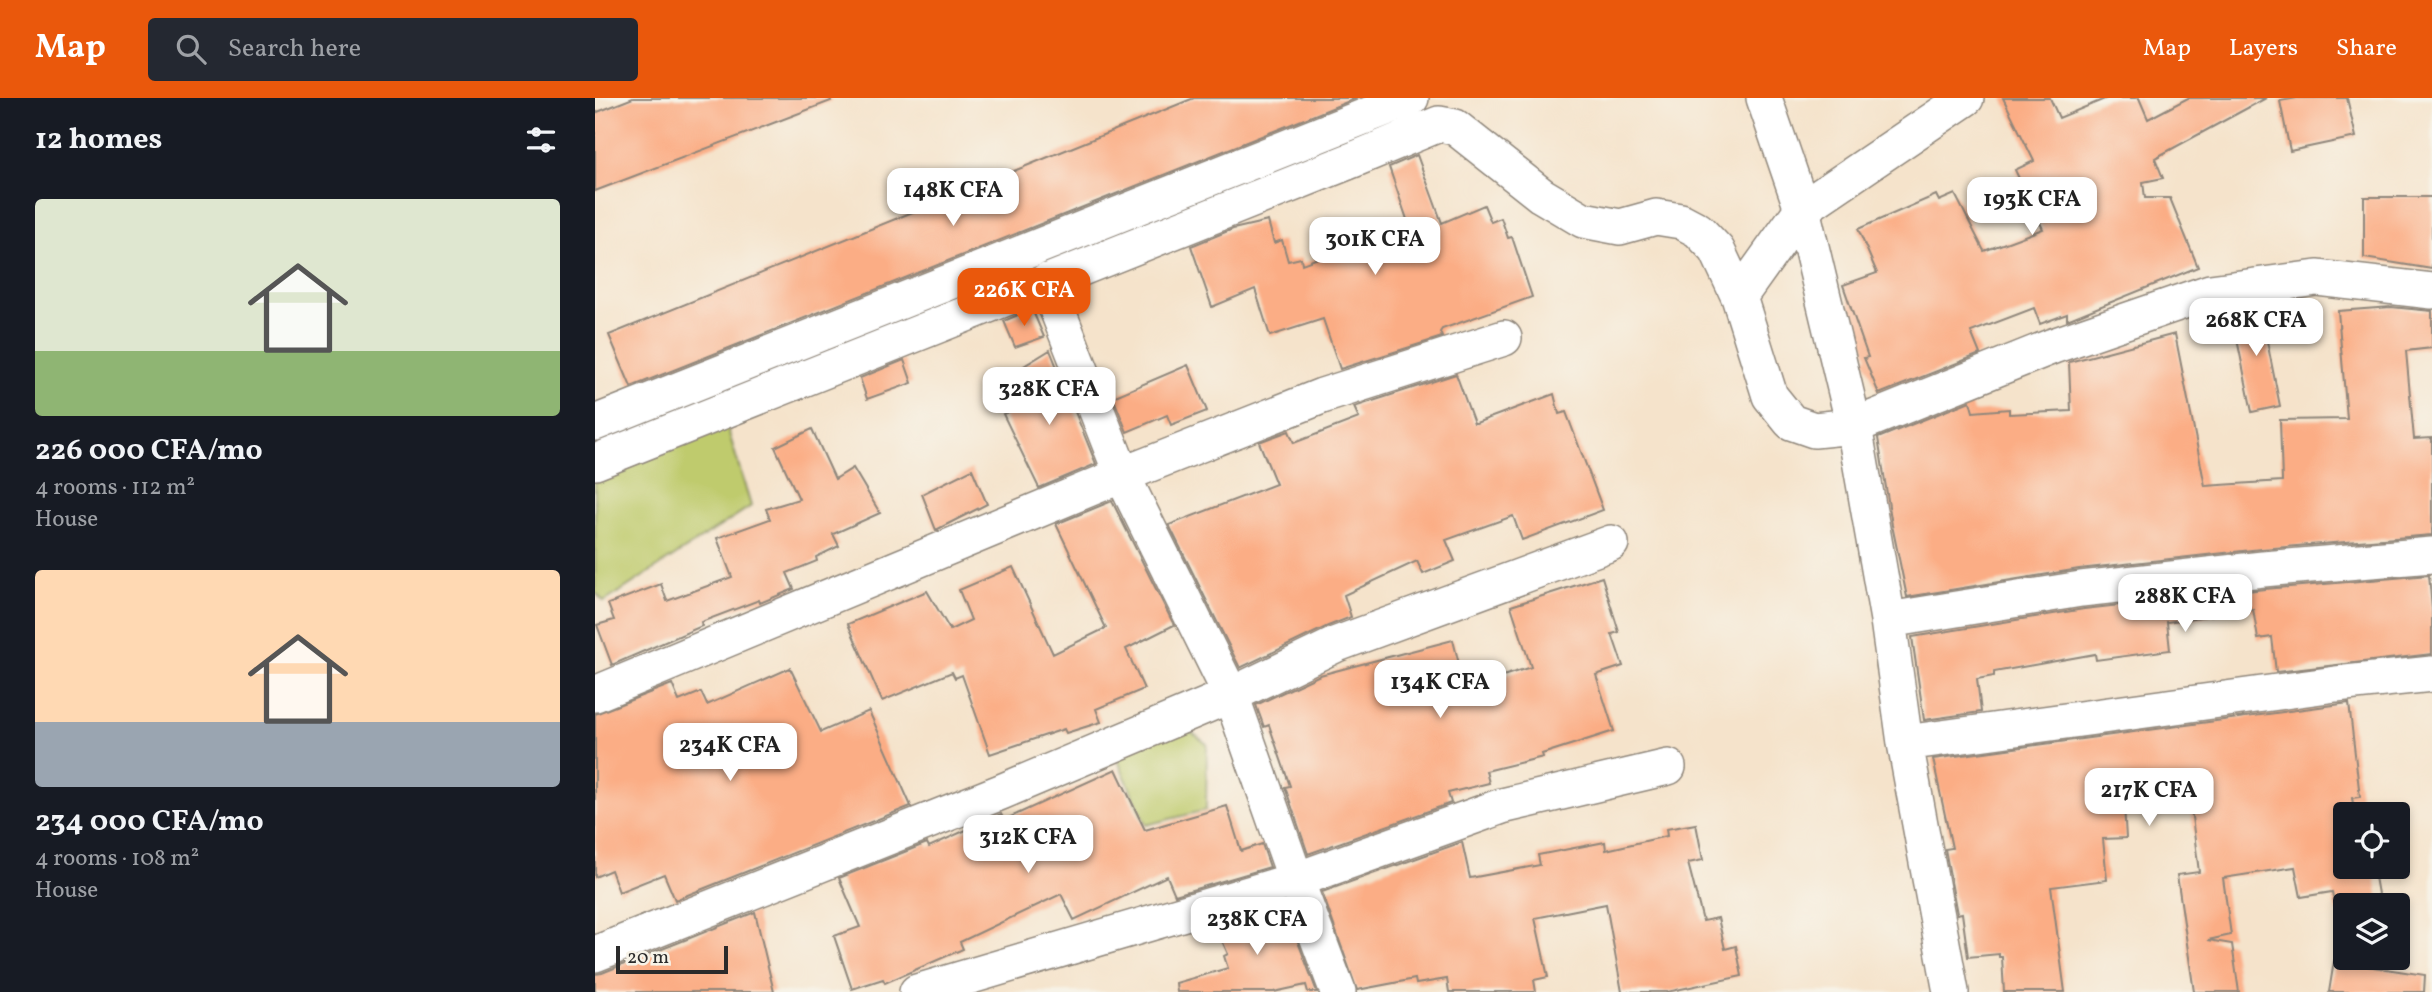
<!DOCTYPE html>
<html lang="en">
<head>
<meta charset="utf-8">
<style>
  :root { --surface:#171b24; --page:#242831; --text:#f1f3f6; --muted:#9ea1a6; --accent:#ea580c }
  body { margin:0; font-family:Vollkorn,serif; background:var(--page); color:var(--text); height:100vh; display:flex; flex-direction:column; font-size:26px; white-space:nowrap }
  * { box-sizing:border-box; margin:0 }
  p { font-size:23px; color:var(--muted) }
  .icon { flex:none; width:38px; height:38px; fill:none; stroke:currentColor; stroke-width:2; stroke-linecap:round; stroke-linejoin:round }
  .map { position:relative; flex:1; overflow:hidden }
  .details { display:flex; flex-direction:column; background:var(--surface); width:595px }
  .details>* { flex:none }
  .controls { position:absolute; left:1738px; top:704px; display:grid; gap:14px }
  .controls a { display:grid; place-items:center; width:77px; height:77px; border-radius:7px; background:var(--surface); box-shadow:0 4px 10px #0003; font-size:35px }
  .scale { position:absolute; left:21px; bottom:18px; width:112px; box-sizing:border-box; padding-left:7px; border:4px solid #2b2b2b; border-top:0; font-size:19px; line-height:24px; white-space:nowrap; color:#2b2b2b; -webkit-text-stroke:5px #f7f3e8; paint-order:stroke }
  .price { position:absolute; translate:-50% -60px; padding:0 16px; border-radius:14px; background:#fff; color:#222; font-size:23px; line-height:46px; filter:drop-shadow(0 2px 4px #0008) }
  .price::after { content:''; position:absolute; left:50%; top:42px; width:21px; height:16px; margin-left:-10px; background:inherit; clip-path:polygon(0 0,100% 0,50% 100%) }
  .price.current { background:var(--accent); color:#fff }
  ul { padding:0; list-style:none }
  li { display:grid; align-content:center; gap:14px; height:371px; padding:0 35px }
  li span { display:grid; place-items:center; height:217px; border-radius:7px; color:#555 }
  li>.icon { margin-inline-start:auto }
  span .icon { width:126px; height:126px; fill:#fffc; stroke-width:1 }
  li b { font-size:30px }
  h2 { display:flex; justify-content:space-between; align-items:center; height:84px; padding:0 35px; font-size:30px }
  header { display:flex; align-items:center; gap:42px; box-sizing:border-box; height:98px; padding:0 35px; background:var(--accent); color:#fff }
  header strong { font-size:33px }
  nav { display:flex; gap:38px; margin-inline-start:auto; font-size:24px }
  .search { width:490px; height:63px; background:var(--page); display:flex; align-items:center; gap:18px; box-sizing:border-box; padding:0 24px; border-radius:7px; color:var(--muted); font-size:26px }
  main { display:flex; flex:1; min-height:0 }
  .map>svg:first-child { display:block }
  .green { fill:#bfcb6d; stroke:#757b4c; stroke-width:2 }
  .building { fill:#fbad85 }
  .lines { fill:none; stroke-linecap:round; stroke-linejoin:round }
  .street-casing { stroke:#90877b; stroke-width:38 }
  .street { stroke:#fff; stroke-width:35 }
</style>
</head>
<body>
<header>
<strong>Map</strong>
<div class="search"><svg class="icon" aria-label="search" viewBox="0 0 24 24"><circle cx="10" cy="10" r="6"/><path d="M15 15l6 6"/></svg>Search here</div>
<nav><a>Map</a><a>Layers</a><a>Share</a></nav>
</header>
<main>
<section class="details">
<h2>12 homes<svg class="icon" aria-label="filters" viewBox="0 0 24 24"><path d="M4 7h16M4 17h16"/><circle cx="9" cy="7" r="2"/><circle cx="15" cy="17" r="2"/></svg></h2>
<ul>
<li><span style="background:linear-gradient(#dfe7d0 70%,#8fb573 0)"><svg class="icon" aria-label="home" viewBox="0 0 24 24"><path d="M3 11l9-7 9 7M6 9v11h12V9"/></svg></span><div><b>226 000 CFA/mo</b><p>4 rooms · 112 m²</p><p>House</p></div></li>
<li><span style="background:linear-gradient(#ffd9b3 70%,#9aa5b1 0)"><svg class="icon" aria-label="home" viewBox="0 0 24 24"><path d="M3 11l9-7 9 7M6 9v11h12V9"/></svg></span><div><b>234 000 CFA/mo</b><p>4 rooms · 108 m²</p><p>House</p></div></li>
</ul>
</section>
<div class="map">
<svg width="1837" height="894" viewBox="0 0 1837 894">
  <rect width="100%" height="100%" fill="#f7f3e8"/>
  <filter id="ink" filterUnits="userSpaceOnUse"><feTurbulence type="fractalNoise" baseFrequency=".0143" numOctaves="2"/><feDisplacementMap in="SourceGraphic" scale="14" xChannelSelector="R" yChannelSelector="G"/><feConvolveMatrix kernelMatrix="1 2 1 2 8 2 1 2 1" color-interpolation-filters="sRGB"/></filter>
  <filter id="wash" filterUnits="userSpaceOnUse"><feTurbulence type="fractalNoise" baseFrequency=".00686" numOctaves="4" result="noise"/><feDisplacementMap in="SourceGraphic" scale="28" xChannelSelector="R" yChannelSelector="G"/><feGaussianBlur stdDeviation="1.57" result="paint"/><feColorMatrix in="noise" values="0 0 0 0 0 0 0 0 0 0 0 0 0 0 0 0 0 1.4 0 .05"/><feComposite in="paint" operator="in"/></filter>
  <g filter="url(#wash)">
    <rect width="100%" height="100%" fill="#f5e3cb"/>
    <!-- green -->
    <path class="green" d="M130,322l26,86 -147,96 -9,-10v-121z
      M583,624l29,22 -1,66 -60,15 -33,-76z"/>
    <g id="blocks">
      <!-- building -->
      <path class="building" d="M38,0h197l1,3 -236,90v-78z
        M599,0h163l-726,289 -22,-52z
        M1408,0h47l9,20 48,-20h32l9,21 40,-21h78l-111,60 8,20 -20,4 2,16h25l28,69 -131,53v-6l-27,10 -6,-16 -63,24 9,22 -101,40 -15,-36 4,-1 -25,-72 34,-12 -19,-44 78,-34 3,6 16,-7 29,57 59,-22 -28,-59 19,-9z
        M1702,0h50l9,39 -66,14 -10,-50z
        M822,57l25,68 42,-18 7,17 10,-4 7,20 4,-1 20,60 -90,32 -2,3 2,5 -102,32 -17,-50 -53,17 -15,-47 -43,18 -21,-61 42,-17 35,-8 6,22 8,-3 6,21 13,-3 1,6 52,-19 56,-17 -21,-61z
        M1769,99h68v72l-68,-11z
        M1665,208l20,100 -28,6 -21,-102z
        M1796,209l41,4v37l-26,3 8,88 18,-1v97l-171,14 -182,20 -172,28 -15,-72 -14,-87 92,-37 3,11 36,-3v5l62,-3 -2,-49 106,-28 30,152 77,-5 -2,-61 67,-1 -9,-108z
        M437,211l12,28 -29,10 -11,-26z
        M455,252l46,114 -57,24 -36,-74 27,-11 -3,-6 9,-4 -12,-27z
        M309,262l8,23 -45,16 -7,-21z
        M593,267l19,46 -36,14 -4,-10 -40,17 -14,-35z
        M861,276l18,49h2l78,-29 5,20 7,-2 37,98 -81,30 -9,-24 -67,24 9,21 -32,13 -6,-13 -73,34 7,22 -23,9 -88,42 -71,-143 107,-41 -17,-42 30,-11 5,12 65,-25 -5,-11z
        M217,331l23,50 18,-11 27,45 -47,21 6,12 -23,11 1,4 -30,12 7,16 -34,14 -1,-3 -58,22 1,4 -90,39 -15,-40 17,-5 -6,-16 53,-20 6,17 65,-24 -15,-39 53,-19 -4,-10 33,-10 -24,-52z
        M377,371l15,35 -51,26 -14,-36z
        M517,403l62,124 -48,24 18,40 -48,20 5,13 -35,11 -2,-4 -74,25 -28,-79 -7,3 -3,-6 -70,29 -34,-77 79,-33 23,39 21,-10 -12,-30 54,-23 40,87 53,-26 -50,-104z
        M1834,477l3,34v45l-156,18 -4,-35 -14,2 -5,-30 -86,13 3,28 -74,10 -1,-6 -101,18v4l-17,3 4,33 -57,8 -12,-83 172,-28 181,-20z
        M1007,479l17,55 -7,2 11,32 -27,9 18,56 -72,23 1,3 -57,14 3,12 -41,10 3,10 -143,51 -23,-67 5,-1 -21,-61 -5,2 -8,-22 64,-30 133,-35 12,48 66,-21 -20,-61z
        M195,570l31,64 48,-21 42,95 -236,94 -11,-26 -45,18 -8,-22 -16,7v-163l77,-30 7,17 22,-9 6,13z
        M1754,605l11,94 -8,1 3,16h-10v52h28l7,39h-35v4l-9,2 -4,-19 -31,5 -6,-30 -72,11 8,57 -23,5 24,4 7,48h-45l-17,-117 22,-3 -9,-71 -66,5 2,32 -23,1 4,41 -56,7 14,105h-61l-2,-35h-3v-3l-31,3 -6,-44 -5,1 -12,-65 7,-1 -19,-89z
        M521,671l29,61 82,-24 14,45 21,-7 8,23 -95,28 -8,-19 -93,44 -13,-26 -101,48 3,7 -78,34 -2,-4 -31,10 -18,-53 26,-9 -21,-49 88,-35 2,4 72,-33 3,6z
        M1101,726l7,36 -15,3 15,58 15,-3 7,31 11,-3 6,30 -75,16h-45l-16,-88 -71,14 13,59 -14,3 2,12h-87l-2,-13 -31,5 -1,-5 -58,11 -35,-98 140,-50 8,36 70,-13 -2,-10 67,-13 1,8 61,-14 -1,-7z
        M689,807l33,87h-9l-2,-7 -32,7h-97l-1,-9 52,-15 -4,-12 4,-2 -13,-29z
        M160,814l19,80h-179v-18l7,-1z
        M1739,863l91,14 -1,17h-95z"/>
    </g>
  </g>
  <g filter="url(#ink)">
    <use href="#blocks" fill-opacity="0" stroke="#90877b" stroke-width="2"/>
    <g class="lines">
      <!-- street casing -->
      <g class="street-casing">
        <path id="street" d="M1169,0l38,111 52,217 34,194 17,123 46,249
          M451,183l76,194 109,220 65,185 42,112
          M1144,199l63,-88 164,-111
          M0,325l816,-325
          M0,364l760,-303 84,-35 16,3 86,68 42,25 37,7 36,-10 25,4 17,9 19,20 22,47 31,99 21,26 23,8 40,-4 199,-80 157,-54 107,-14 115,13
          M1293,522l193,-31 182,-20 169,-14
          M0,596l527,-219 200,-79 182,-58
          M1310,645l431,-59 96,-10
          M0,856l406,-162 230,-97 106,-51 274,-101
          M322,894l379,-112 206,-74 166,-39"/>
      </g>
      <!-- street -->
      <use href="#street" class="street"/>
    </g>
  </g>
</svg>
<div class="controls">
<a><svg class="icon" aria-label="locate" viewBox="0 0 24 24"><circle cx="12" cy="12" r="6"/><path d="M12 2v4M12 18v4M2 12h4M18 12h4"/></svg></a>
<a><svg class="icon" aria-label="layers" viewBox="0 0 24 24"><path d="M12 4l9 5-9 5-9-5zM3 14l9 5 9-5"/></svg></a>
</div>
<div class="scale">20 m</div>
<b class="price" style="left:358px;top:130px">148K CFA</b>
<b class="price" style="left:1437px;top:139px">193K CFA</b>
<b class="price" style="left:780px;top:179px">301K CFA</b>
<b class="price current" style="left:429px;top:230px">226K CFA</b>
<b class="price" style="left:1661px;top:260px">268K CFA</b>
<b class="price" style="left:454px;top:329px">328K CFA</b>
<b class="price" style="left:1590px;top:536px">288K CFA</b>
<b class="price" style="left:845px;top:622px">134K CFA</b>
<b class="price" style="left:135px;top:685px">234K CFA</b>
<b class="price" style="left:1554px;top:730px">217K CFA</b>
<b class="price" style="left:433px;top:777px">312K CFA</b>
<b class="price" style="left:662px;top:859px">238K CFA</b>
</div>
</main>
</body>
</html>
